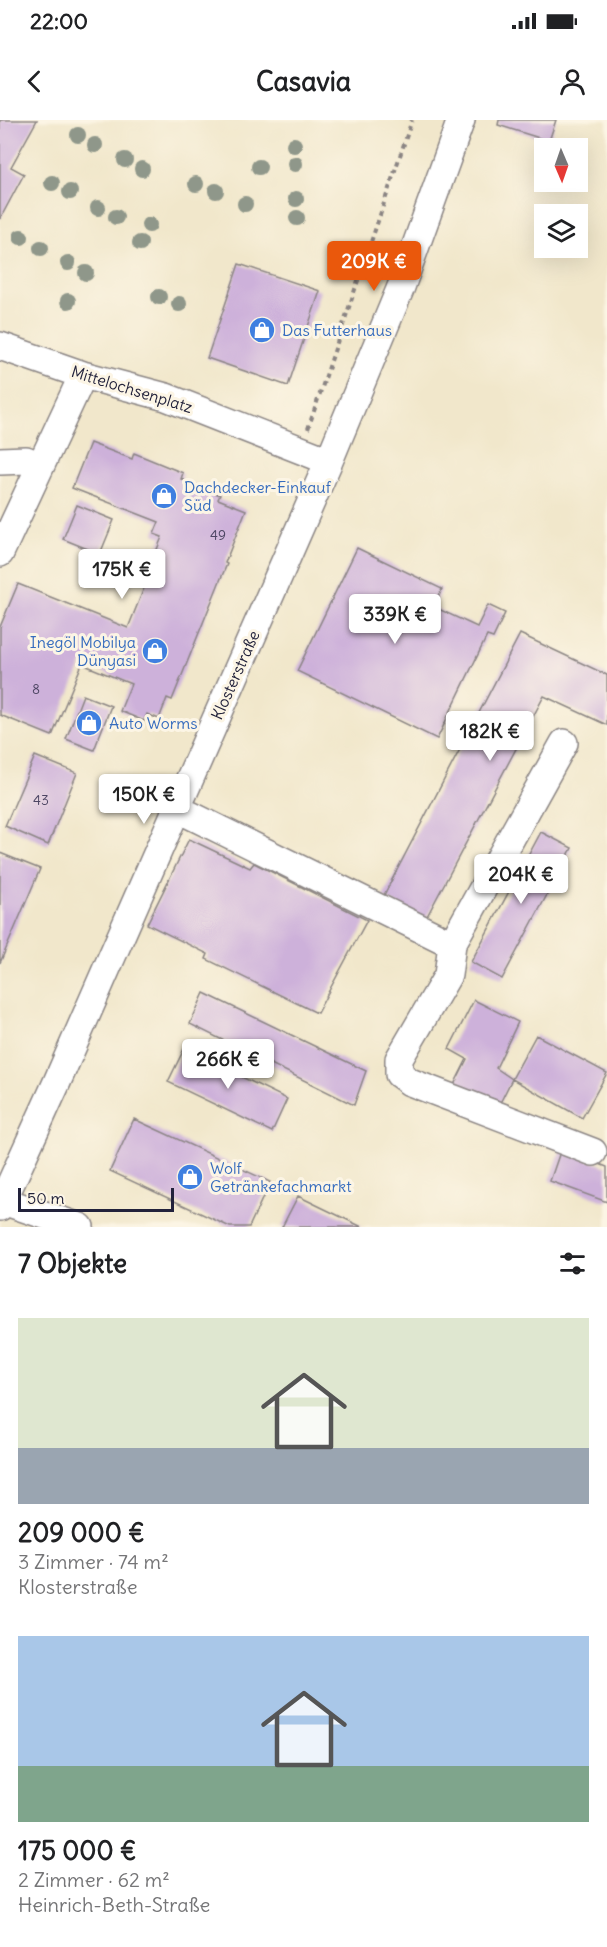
<!DOCTYPE html>
<html lang="de">
<head>
<meta charset="utf-8">
<style>
  :root { --surface:#fff; --page:#f2f2f2; --text:#202124; --muted:#757577; --accent:#ea580c }
  body { margin:0; font-family:Delius,sans-serif; background:var(--page); color:var(--text); height:100vh; display:flex; flex-direction:column; font-size:22px; white-space:nowrap }
  * { box-sizing:border-box; margin:0 }
  p { font-size:20px; color:var(--muted) }
  .icon { flex:none; width:33px; height:33px; fill:none; stroke:currentColor; stroke-width:2; stroke-linecap:round; stroke-linejoin:round }
  .map { position:relative; height:1107px; overflow:hidden }
  .side { display:flex; flex-direction:column; background:var(--surface); flex:1 }
  .side>* { flex:none }
  .needle { width:39px; rotate:178deg }
  .controls { position:absolute; left:534px; top:18px; display:grid; gap:12px }
  .controls a { display:grid; place-items:center; width:54px; height:54px; border-radius:0px; background:var(--surface); box-shadow:0 6px 24px #0002; font-size:30px }
  .scale { position:absolute; left:18px; bottom:15px; width:156px; box-sizing:border-box; padding-left:6px; border:3px solid #22223b; border-top:0; font-size:16px; line-height:21px; white-space:nowrap; color:#22223b; -webkit-text-stroke:4px #fcf5e5; paint-order:stroke }
  .price { position:absolute; translate:-50% -51px; padding:0 14px; border-radius:6px; background:#fff; color:#222; font-size:20px; line-height:39px; filter:drop-shadow(0 2px 3px #0008) }
  .price::after { content:''; position:absolute; left:50%; top:36px; width:18px; height:14px; margin-left:-9px; background:inherit; clip-path:polygon(0 0,100% 0,50% 100%) }
  .price.selected { background:var(--accent); color:#fff }
  ul { padding:0; list-style:none }
  li { display:grid; align-content:center; gap:12px; height:318px; padding:0 18px }
  li span { display:grid; place-items:center; height:186px; border-radius:0px; color:#555 }
  li>.icon { margin-inline-start:auto }
  span .icon { width:108px; height:108px; fill:#fffc; stroke-width:1 }
  li b { font-size:26px }
  h2 { display:flex; justify-content:space-between; align-items:center; height:72px; padding:0 18px; font-size:26px }
  .status { display:flex; justify-content:space-between; align-items:center; height:42px; padding:0 30px; background:var(--surface); direction:ltr }
  .status svg { height:16px; fill:currentColor }
  header { display:flex; justify-content:space-between; align-items:center; height:78px; padding:0 18px; background:var(--surface); font-size:27px; font-weight:700 }
  .map>svg:first-child { display:block }
  .building { fill:#cdb1da }
  .lines { fill:none; stroke-linecap:round; stroke-linejoin:round }
  .minor-casing { stroke:#8a8483; stroke-width:30 }
  .path { stroke:#8a8483; stroke-width:4; stroke-dasharray:4.5 4.5; stroke-linecap:butt }
  .minor { stroke:#fff; stroke-width:27 }
  .tree { fill:#8f978a }
  .labels { text-anchor:middle; dominant-baseline:central; stroke-width:6; stroke-linejoin:round; paint-order:stroke }
  .number-label { font-size:14px; fill:#4d4663 }
  .shop-label { font-size:16px; fill:#366cbe; stroke:#fcf5e5; text-anchor:start }
  .street-label { font-size:16px; fill:#22223b; stroke:#fcf5e5 }
</style>
</head>
<body>
<div class="status"><b>22:00</b><svg viewBox="0 0 49 12"><path d="M0 12V9h3v3zM5 12V6h3v6zM10 12V3h3v9zM15 12V0h3v12zM26 1h20v11H26zM47 4h2v5h-2z"/></svg></div>
<header><svg class="icon" aria-label="back" viewBox="0 0 24 24"><path d="M15 5l-7 7 7 7"/></svg>Casavia<svg class="icon" aria-label="person" viewBox="0 0 24 24"><circle cx="12" cy="8" r="4"/><path d="M4 21q1-7 8-7t8 7"/></svg></header>
<div class="map">
<svg width="607" height="1107" viewBox="0 0 607 1107">
  <rect width="100%" height="100%" fill="#fcf5e5"/>
  <filter id="ink" filterUnits="userSpaceOnUse"><feTurbulence type="fractalNoise" baseFrequency=".0167" numOctaves="2"/><feDisplacementMap in="SourceGraphic" scale="12" xChannelSelector="R" yChannelSelector="G"/><feConvolveMatrix kernelMatrix="1 2 1 2 8 2 1 2 1" color-interpolation-filters="sRGB"/></filter>
  <filter id="wash" filterUnits="userSpaceOnUse"><feTurbulence type="fractalNoise" baseFrequency=".008" numOctaves="4" result="noise"/><feDisplacementMap in="SourceGraphic" scale="24" xChannelSelector="R" yChannelSelector="G"/><feGaussianBlur stdDeviation="1.35" result="paint"/><feColorMatrix in="noise" values="0 0 0 0 0 0 0 0 0 0 0 0 0 0 0 0 0 1.4 0 .05"/><feComposite in="paint" operator="in"/></filter>
  <g filter="url(#wash)">
    <rect width="100%" height="100%" fill="#f1e7cb"/>
    <g id="blocks">
      <!-- building -->
      <path class="building" d="M0,0h37l-26,47 13,7 -24,45z
        M499,0h57l-7,21 -51,-16z
        M239,144l81,27 -32,95 -81,-28z
        M90,323l42,16 2,-6 49,20 -2,6 39,16 -2,4 28,11 -21,53 2,1 -8,19 -47,117 -5,-2 -8,21 -12,-5 -3,7 -24,-10 11,-27 -49,-20 -30,72 -52,-21v-88l18,-43 110,44 28,-70 -2,-1 8,-20 -8,-3 5,-12 -87,-34z
        M77,385l37,15 -14,34 -37,-15z
        M357,428l85,41 -8,18 43,20 11,-22 17,8 -12,25 -6,-2 -50,103 -140,-68z
        M520,514l87,41v50l-63,-29 -119,224 -42,-23z
        M83,575l28,11 -17,44 -28,-11z
        M35,636l42,17 -29,72 -43,-19z
        M541,712l31,16 -70,131 -31,-17z
        M189,719l61,29 4,-5 113,57 -50,93 -111,-54 2,-5 -61,-30z
        M0,733l40,16 -40,94z
        M204,873l162,78 -12,34 -164,-81z
        M474,880l44,22 -22,46 16,11 -14,28 -44,-22 13,-26 -18,-10z
        M536,915l71,38 -25,45 -70,-39z
        M184,929l103,50 -15,33 -104,-50z
        M134,999l136,63 -21,45h-19l-120,-56z
        M561,1029l46,18v35l-57,-21z
        M298,1076l64,31h-80z"/>
    </g>
  </g>
  <g filter="url(#ink)">
    <use href="#blocks" fill-opacity="0" stroke="#8a8483" stroke-width="1.5"/>
    <g class="lines">
      <!-- minor casing -->
      <g class="minor-casing">
        <path id="minor" d="M0,226l83,29 83,22 163,64
          M0,341l26,-1 14,6
          M0,433l83,-178
          M176,688l276,136 112,-201
          M452,824l-4,31 -49,84v15l11,8 183,70
          M3,1081l77,26
          M0,1087l57,-125 272,-621 72,-174 60,-167"/>
      </g>
      <!-- path -->
      <path class="path" d="M308,309l104,-309"/>
      <!-- minor -->
      <use href="#minor" class="minor"/>
    </g>
    <!-- trees -->
    <g class="tree">
      <circle cx="78" cy="15" r="8"/>
      <circle cx="95" cy="25" r="8"/>
      <circle cx="294" cy="25" r="8"/>
      <circle cx="125" cy="40" r="8"/>
      <circle cx="295" cy="44" r="8"/>
      <circle cx="259" cy="47" r="8"/>
      <circle cx="142" cy="49" r="8"/>
      <circle cx="52" cy="63" r="8"/>
      <circle cx="196" cy="64" r="8"/>
      <circle cx="216" cy="71" r="8"/>
      <circle cx="70" cy="72" r="8"/>
      <circle cx="296" cy="79" r="8"/>
      <circle cx="245" cy="84" r="8"/>
      <circle cx="98" cy="88" r="8"/>
      <circle cx="116" cy="97" r="8"/>
      <circle cx="297" cy="98" r="8"/>
      <circle cx="149" cy="105" r="8"/>
      <circle cx="21" cy="117" r="8"/>
      <circle cx="140" cy="123" r="8"/>
      <circle cx="41" cy="128" r="8"/>
      <circle cx="68" cy="143" r="8"/>
      <circle cx="86" cy="153" r="8"/>
      <circle cx="159" cy="177" r="8"/>
      <circle cx="68" cy="181" r="8"/>
      <circle cx="179" cy="184" r="8"/>
    </g>
  </g>
  <!-- icons -->
  <defs>
    <g id="shop-disc" transform="scale(1.35)"><circle r="9.5" fill="#3f7fe0" stroke="#fcf5e5"/><path d="M-5-2.5h2.3a2.7 3.5 0 0 1 5.4 0H5L5.5 6h-11ZM-1.5-2.5h3a1.5 2.3 0 0 0-3 0Z" fill="#fff"/></g>
  </defs>
  <g fill-rule="evenodd">
    <use href="#shop-disc" x="262" y="210"/>
    <use href="#shop-disc" x="164" y="376"/>
    <use href="#shop-disc" x="155" y="531"/>
    <use href="#shop-disc" x="89" y="603"/>
    <use href="#shop-disc" x="190" y="1057"/>
  </g>
  <g class="labels">
    <!-- number labels -->
    <g class="number-label">
      <text x="218" y="415">49</text>
      <text x="36" y="569">8</text>
      <text x="41" y="680">43</text>
    </g>
    <!-- shop labels -->
    <g class="shop-label">
      <text x="282" y="210">Das Futterhaus</text>
      <text x="184" y="367">Dachdecker-Einkauf<tspan x="184" dy="18">Süd</tspan></text>
      <text x="136" y="522" text-anchor="end">Inegöl Mobilya<tspan x="136" dy="18">Dünyasi</tspan></text>
      <text x="109" y="603">Auto Worms</text>
      <text x="210" y="1048">Wolf<tspan x="210" dy="18">Getränkefachmarkt</tspan></text>
    </g>
    <!-- street labels -->
    <g class="street-label">
      <text transform="translate(132 269) rotate(17)">Mittelochsenplatz</text>
      <text transform="translate(235 555) rotate(-66)">Klosterstraße</text>
    </g>
  </g>
</svg>
<div class="controls">
<a><svg class="needle" viewBox="-14 -14 28 28"><path d="M0-13l5 13h-10z" fill="#e53935"/><path d="M0 13l5-13h-10z" fill="#757577"/></svg></a>
<a><svg class="icon" aria-label="layers" viewBox="0 0 24 24"><path d="M12 4l9 5-9 5-9-5zM3 14l9 5 9-5"/></svg></a>
</div>
<div class="scale">50 m</div>
<b class="price selected" style="left:374px;top:172px">209K €</b>
<b class="price" style="left:122px;top:480px">175K €</b>
<b class="price" style="left:395px;top:525px">339K €</b>
<b class="price" style="left:490px;top:642px">182K €</b>
<b class="price" style="left:144px;top:705px">150K €</b>
<b class="price" style="left:521px;top:785px">204K €</b>
<b class="price" style="left:228px;top:970px">266K €</b>
</div>
<section class="side">
<h2>7 Objekte<svg class="icon" aria-label="filters" viewBox="0 0 24 24"><path d="M4 7h16M4 17h16"/><circle cx="9" cy="7" r="2"/><circle cx="15" cy="17" r="2"/></svg></h2>
<ul>
<li><span style="background:linear-gradient(#dfe7d0 70%,#9aa5b1 0)"><svg class="icon" aria-label="home" viewBox="0 0 24 24"><path d="M3 11l9-7 9 7M6 9v11h12V9"/></svg></span><div><b>209 000 €</b><p>3 Zimmer · 74 m²</p><p>Klosterstraße</p></div></li>
<li><span style="background:linear-gradient(#a9c7e8 70%,#7fa58c 0)"><svg class="icon" aria-label="home" viewBox="0 0 24 24"><path d="M3 11l9-7 9 7M6 9v11h12V9"/></svg></span><div><b>175 000 €</b><p>2 Zimmer · 62 m²</p><p>Heinrich-Beth-Straße</p></div></li>
</ul>
</section>
</body>
</html>
